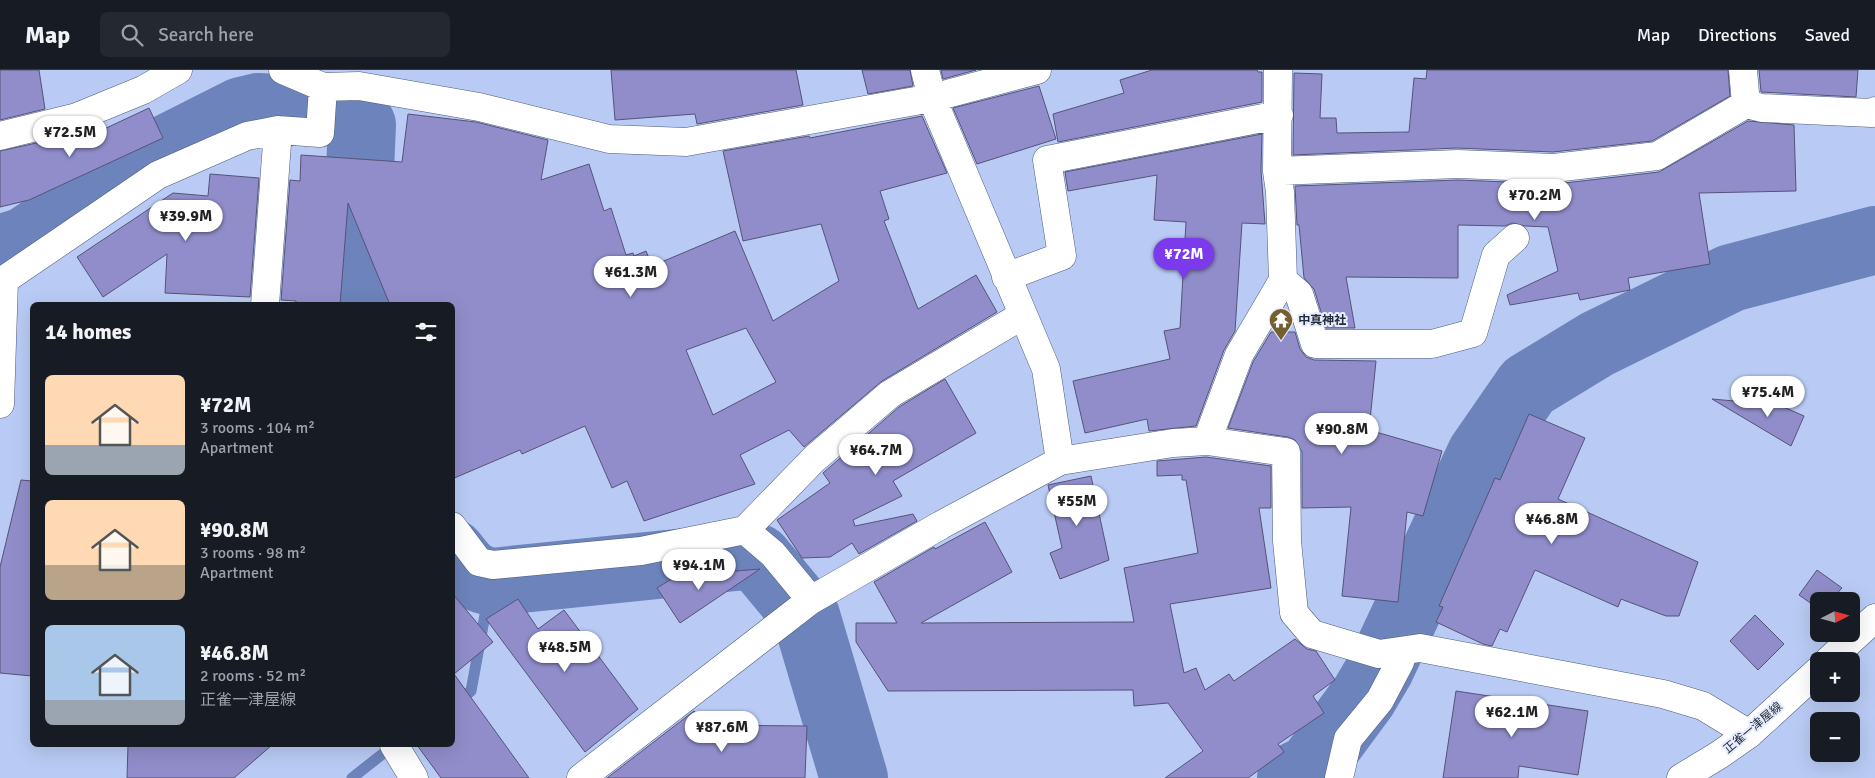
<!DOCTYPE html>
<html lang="en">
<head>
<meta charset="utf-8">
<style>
  :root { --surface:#171b24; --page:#242831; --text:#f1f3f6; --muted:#9ea1a6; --line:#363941; --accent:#7c3aed }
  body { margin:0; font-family:Signika,"Noto Sans JP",sans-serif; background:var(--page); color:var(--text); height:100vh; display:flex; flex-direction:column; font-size:19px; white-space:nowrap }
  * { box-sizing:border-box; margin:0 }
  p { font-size:16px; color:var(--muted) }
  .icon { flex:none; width:28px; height:28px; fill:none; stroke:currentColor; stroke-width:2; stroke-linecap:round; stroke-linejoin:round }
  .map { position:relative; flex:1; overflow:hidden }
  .drawer { position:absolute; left:30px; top:232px; width:425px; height:445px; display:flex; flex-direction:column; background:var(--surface); border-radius:8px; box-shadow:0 5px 20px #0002 }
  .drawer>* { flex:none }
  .needle { width:32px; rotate:84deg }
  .fabs { position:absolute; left:1810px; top:522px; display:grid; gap:10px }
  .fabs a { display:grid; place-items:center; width:50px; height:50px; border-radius:8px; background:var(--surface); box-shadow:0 5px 20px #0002; font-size:25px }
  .price { position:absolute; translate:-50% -42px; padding:0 11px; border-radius:18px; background:#fff; color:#222; font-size:16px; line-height:32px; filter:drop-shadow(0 1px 2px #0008) }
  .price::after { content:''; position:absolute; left:50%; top:30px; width:15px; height:11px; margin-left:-8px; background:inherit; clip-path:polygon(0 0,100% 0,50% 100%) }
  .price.selected { background:var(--accent); color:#fff }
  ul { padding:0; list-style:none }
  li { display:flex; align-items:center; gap:15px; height:125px; padding:0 15px }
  li span { display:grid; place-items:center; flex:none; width:140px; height:100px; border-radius:8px; color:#555 }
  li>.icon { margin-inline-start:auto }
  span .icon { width:60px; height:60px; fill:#fffc; stroke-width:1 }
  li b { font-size:21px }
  h2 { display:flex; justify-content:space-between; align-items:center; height:60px; padding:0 15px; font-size:21px }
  header { display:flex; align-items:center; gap:30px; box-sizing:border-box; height:70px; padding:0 25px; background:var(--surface); border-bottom:1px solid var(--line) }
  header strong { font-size:24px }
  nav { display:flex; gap:28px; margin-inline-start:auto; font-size:18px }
  .search { width:350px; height:45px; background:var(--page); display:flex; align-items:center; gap:12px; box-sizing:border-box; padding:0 18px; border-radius:8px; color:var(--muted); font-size:19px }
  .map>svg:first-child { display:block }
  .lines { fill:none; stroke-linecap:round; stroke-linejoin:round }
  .stream { stroke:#6c83bb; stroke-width:11 }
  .river { stroke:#6c83bb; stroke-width:68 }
  .building { fill:#908dca; stroke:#555379; fill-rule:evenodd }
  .minor-casing { stroke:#4c5b7f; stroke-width:29 }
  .major-casing { stroke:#4c5b7f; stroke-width:29 }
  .minor { stroke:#fff; stroke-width:28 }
  .major { stroke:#fff; stroke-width:28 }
  .labels { text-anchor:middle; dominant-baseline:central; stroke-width:4; stroke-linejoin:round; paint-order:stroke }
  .poi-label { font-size:12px; font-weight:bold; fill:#242b3a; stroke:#e5ecfd; text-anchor:start }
  .street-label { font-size:12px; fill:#242b3a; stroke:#e5ecfd }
</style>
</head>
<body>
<header>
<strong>Map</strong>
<div class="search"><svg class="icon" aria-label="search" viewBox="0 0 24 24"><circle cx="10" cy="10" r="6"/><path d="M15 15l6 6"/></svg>Search here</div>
<nav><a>Map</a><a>Directions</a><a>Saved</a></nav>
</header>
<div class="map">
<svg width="1875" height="708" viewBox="0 0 1875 708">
  <rect width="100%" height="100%" fill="#b9cbf4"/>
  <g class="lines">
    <!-- stream -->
    <path class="stream" d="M456,632l15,-11 20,-109
      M352,708l33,-26"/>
    <!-- river -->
    <path class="river" d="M0,179l25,-8 117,-80 99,-50 17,-4 96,5 8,13 -8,180
      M452,483c13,17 18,24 39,29l254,-26 13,2 48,58 48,162
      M1291,708l20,-10 53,-72 16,-27 101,-215 47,-68 69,-42 134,-66 144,-38"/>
  </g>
  <!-- building -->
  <path class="building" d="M0,0h39l6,39 -45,11z
    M611,0h185l7,35 -106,19 -2,-10 -80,6z
    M862,0h48l3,16 -45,8z
    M941,0h35l-33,9z
    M1152,0h105l1,2h4v30l-204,40 -5,-28 71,-21 -4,-13z
    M1427,0h301l2,26 -78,45 -99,11 -96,-4 -164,7 1,-82 28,1 -2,44h16l1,15 72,-1 5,-54 12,1z
    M1759,0h99l-2,27 -95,-5z
    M1039,16l17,53 -79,25 -24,-56z
    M149,38l14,30 -134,62 -29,7v-56l50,-11 1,3 51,-13z
    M408,44l68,8 72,18 -7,40 48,-16 15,47 7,-3 15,47 7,-2 1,3 12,-5 6,15 83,-35 38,90 66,-40 -18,-57 -78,17 -20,-90 86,-15 1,2 112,-22 25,57 -67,18 9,28 -5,2 34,88 58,-34 21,37 -115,69 -78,66 -15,-17 -49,25 15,29 -111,37 -17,-40 -15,7 -27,-62 -63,28 -2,-4 -68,29v-174h-62l-42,-102 -8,102h-44v-4l-15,-1 9,-120 10,1 1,-26 101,7zM746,258l30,54 -63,33 -27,-65z
    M1748,51l46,4 2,66 -97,2 11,71 -82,14 2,12 -50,10 -2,-7 -68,12 -3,-10 51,-24 -10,-44 -23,-1 -13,-3 -7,3 -47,-1v53l-112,-1 9,51h-29l-12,-39 -10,-11 -5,-53h-2l-2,-39 163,-6 98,4 103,-12z
    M1262,64l-1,37 4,53 -23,-1 -7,108 -11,19 -28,76 -47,5 -2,-12 -62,14 -12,-52 97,-22 -6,-28 16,-3 6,-106 -32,-2 3,-45 -89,16 -3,-19z
    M210,104l49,4 -9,119 -85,-4 2,-39 -64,43 -26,-40 96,-64 35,3z
    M1271,262h24l5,17 6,8 8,3 62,1 -7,69 73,21 -19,65 -16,-4 -9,90 -56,-6 9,-89 -49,1v-56l-7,-12 -7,-3 -60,-9 25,-66z
    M945,309l31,54 -83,48 9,15 -49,24 2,6 58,-12 4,7 -58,33 -7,-11 -22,14 -28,1 -25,-38 53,-37 -7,-10 76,-66z
    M1712,329l67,6 25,11 -13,30z
    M1529,344l56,24 -27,61 140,63 -19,54h-13l-45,-17 -3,8 -83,-37 -28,62 -7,-3 -8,17 -9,-2 -47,-22 7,-15 -4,-1 56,-128 5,2z
    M1206,387l65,9v42h-12l12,80 -101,16 14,69 12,-5 9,22 24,-16 5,7 61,-42 12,10 9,2 19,29 -22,16 11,17 -46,31 6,8 -36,26h-83l38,-27 -35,-48 -34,3 -1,-16 -245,1 -32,-49v-19h41l-23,-41 60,-35 1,2 50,-27 27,50 -91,51 213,-1 -10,-54 74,-15 -12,-73h-4v-5l-25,1v-15z
    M1091,406l18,84 -49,19 -10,-26 12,-5 -14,-63z
    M21,410l11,1v195l-32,-3v-106z
    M760,499l-80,54 -23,-35 19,-12z
    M1817,500l25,18 -12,13h-11v8l-20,-14z
    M452,523l41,49 -39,32 75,104h-88l-24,-33h35z
    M518,529l20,30 26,-19 74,99 -53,43 -99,-133z
    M1755,545l29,29 -26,26 -28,-29z
    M1456,621l132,20 -10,64 -59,-9 -1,12h-75z
    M694,641l10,14 103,1 -2,52h-198z
    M128,675h144l-38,33h-107z"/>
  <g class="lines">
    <!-- minor casing -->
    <g class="minor-casing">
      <path id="minor" d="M283,0l40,17 36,-1 120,21 130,32 77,3 246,-44 105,-28
        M925,0l7,28 114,271 14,92
        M1743,0l3,34 16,4 110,5 3,-2
        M0,66l77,-19 66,-27 35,-20
        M1277,101l181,-7 96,4 103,-12 89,-52
        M1006,207l56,-21 -15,-96 232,-45
        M1283,210l16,14 16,50h117l41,-11 23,-78 19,-17
        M265,235l13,-175
        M0,334l4,-124 154,-105 89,-39 31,-6 42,3 3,-46
        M1207,371l79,11 1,89 7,72 18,21 67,20 41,-6 243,46 40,12 46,28
        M452,456l27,36 14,3 148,-14 104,-21 28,24 38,46
        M745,460l69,-71 76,-65 133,-79
        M394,675l20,33
        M581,708l230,-178 130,-75 119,-64 113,-18 34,-2 32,-86 44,-75 -3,-88 -3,-21 1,-101
        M1339,708l9,-39 32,-39 20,-38 3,-11"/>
    </g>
    <!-- major casing -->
    <g class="major-casing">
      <path id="major" d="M1828,591l47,-43
        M1681,708l38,-23 30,-21 70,-64"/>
    </g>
    <!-- minor -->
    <use href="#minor" class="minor"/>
    <!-- major -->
    <use href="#major" class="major"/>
  </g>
  <!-- icons -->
  <defs>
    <g id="temple-pin" transform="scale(1.25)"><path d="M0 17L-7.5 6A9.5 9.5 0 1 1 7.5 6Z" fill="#755f2f" stroke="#e5ecfd"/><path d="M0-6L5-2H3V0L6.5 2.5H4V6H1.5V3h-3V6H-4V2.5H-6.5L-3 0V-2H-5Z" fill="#fff"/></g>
  </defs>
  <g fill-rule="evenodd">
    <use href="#temple-pin" x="1281" y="250"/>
  </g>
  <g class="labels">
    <!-- poi labels -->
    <g class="poi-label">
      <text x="1298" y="250">中真神社</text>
    </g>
    <!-- street labels -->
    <g class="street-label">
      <text transform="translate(1753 658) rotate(-40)">正雀一津屋線</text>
    </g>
  </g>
</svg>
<div class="fabs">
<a><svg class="needle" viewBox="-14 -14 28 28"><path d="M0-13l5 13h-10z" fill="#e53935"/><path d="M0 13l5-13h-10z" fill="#9ea1a6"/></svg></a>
<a>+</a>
<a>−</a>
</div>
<b class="price" style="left:70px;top:88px">¥72.5M</b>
<b class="price" style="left:1535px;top:151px">¥70.2M</b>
<b class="price" style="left:186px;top:172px">¥39.9M</b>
<b class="price selected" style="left:1184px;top:210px">¥72M</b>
<b class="price" style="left:631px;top:228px">¥61.3M</b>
<b class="price" style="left:1768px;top:348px">¥75.4M</b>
<b class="price" style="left:1342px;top:385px">¥90.8M</b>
<b class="price" style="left:876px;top:406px">¥64.7M</b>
<b class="price" style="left:1077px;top:457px">¥55M</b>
<b class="price" style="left:1552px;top:475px">¥46.8M</b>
<b class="price" style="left:699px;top:521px">¥94.1M</b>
<b class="price" style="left:565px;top:603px">¥48.5M</b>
<b class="price" style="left:1512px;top:668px">¥62.1M</b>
<b class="price" style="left:722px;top:683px">¥87.6M</b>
<section class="drawer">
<h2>14 homes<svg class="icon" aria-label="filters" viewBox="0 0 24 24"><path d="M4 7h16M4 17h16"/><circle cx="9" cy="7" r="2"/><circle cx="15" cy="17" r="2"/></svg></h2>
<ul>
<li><span style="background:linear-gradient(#ffd9b3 70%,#9aa5b1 0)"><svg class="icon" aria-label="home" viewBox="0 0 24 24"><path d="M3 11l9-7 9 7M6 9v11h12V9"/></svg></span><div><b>¥72M</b><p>3 rooms · 104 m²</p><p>Apartment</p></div></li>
<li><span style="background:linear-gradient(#ffd9b3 65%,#b9a48a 0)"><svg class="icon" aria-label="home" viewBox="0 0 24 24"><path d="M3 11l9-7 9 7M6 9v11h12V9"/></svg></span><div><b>¥90.8M</b><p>3 rooms · 98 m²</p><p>Apartment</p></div></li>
<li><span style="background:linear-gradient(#a9c7e8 75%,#9aa5b1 0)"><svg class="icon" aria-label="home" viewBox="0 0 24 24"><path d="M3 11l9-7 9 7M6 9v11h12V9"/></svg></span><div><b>¥46.8M</b><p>2 rooms · 52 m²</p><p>正雀一津屋線</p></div></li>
</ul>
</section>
</div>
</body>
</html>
